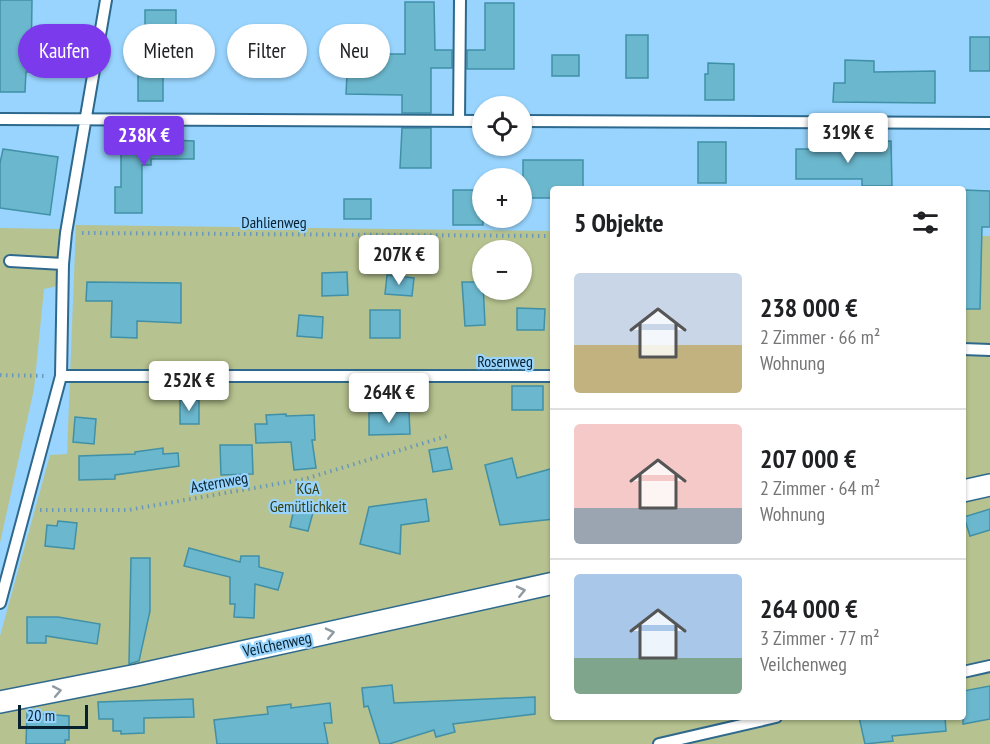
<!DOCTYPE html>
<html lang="de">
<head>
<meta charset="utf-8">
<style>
  :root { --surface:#fff; --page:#f6f6f6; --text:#202124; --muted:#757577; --line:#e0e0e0; --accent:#7c3aed }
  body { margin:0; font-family:"PT Sans Narrow",sans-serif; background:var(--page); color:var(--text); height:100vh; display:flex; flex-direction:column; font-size:22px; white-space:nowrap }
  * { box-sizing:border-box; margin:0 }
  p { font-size:20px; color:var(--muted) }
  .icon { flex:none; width:33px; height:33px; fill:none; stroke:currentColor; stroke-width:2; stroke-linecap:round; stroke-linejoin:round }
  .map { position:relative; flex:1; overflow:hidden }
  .drawer { position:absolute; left:550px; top:186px; width:416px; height:534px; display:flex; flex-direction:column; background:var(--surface); border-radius:6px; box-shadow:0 2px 4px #0004 }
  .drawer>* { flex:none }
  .top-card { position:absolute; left:18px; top:24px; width:442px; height:54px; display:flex; gap:12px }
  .buttons { position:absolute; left:472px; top:96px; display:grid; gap:12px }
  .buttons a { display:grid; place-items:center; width:60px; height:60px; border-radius:50%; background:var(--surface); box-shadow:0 2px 4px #0004; font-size:30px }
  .scale { position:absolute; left:18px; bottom:15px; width:70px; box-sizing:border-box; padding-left:6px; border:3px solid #07202f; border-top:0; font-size:16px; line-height:21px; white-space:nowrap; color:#07202f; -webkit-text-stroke:4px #98d4fd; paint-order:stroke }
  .price { position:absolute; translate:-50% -51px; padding:0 14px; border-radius:6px; background:#fff; color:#222; font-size:20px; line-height:39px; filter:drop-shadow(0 2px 3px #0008) }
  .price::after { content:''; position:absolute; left:50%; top:36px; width:18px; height:14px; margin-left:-9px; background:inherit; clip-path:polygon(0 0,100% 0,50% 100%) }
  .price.active { background:var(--accent); color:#fff }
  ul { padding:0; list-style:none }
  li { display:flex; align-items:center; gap:18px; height:150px; padding:0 24px }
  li+li { border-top:2px solid var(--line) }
  li span { display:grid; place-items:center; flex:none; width:168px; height:120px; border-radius:6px; color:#555 }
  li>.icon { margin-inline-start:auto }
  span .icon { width:72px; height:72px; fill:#fffc; stroke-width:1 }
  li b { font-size:26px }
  h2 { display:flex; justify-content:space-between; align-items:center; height:72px; padding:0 24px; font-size:26px }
  .pill { padding:0 21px; border-radius:27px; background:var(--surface); box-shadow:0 2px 4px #0004; font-size:21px; line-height:54px }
  .pill.active { background:var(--accent); color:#fff }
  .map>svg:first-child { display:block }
  .green { fill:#b6c28f; fill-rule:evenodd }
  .building { fill:#6bb7cd; stroke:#4090a7; stroke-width:1.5 }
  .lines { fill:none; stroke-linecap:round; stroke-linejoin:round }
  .service-casing { stroke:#2e698d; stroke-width:14 }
  .minor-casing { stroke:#2e698d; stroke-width:24 }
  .path { stroke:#6899b9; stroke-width:4; stroke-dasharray:1.5 4.5; stroke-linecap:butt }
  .service { stroke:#fff; stroke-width:10 }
  .minor { stroke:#fff; stroke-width:21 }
  .oneway { stroke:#8f9ba1 }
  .labels { text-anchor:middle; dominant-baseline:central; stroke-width:4.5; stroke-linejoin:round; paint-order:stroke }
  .street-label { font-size:16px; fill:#07202f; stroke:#98d4fd }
  .park-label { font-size:16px; fill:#363f11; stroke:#98d4fd }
</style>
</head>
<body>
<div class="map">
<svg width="990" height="744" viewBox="0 0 990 744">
  <rect width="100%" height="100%" fill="#98d4fd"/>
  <!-- green -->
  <path class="green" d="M76,225l477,6 1,486h409v-481h27v508h-990v-108l50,-181 17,-1zM483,250h39v40h-39z
    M0,228l60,1 -3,57 -13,3 -10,100 -34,154z"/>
  <!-- building -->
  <path class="building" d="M0,0h32l-1,72h-5l-1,20h-25z
    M405,2h29l1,48h17v18h-21v45h-29v-18l-56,-1 2,-40h57z
    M485,3h29v66h-47v-19h18z
    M145,10h31v26h-31z
    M626,35h22v43h-22z
    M970,37h20v34h-20z
    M552,55h27v21h-27z
    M845,60l29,1v11l61,-1v32l-102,-1 1,-19h11z
    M708,63l26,1v36h-29v-26h3z
    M138,76h25v25h-25z
    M402,128h29v40h-31z
    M121,138l73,3v18h-43v6h-9v48h-27v-26h6z
    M891,141l1,45h-30v-7h-66v-30h66v-7z
    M698,142h28v41h-28z
    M3,149l55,8 -8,58 -50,-7v-45z
    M523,160h60v29h-29v9h-31z
    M453,190h30v35h-30z
    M963,190l27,1v36h-8l-2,82h-17z
    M344,199h27v20h-27z
    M347,272l1,23 -26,1v-23z
    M387,275l27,3 -2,18 -27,-2z
    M87,282l94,1v40l-44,-2v17l-26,-1 1,-36h-26z
    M462,282h21l2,43 -20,1z
    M517,308l28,1 -1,21h-27z
    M370,310h30v28h-30z
    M299,315l24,2 -1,21 -25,-2z
    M512,386h31v24h-31z
    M180,400h19v24h-19z
    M409,412l1,22 -41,1v-22z
    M286,414v2l28,-1 1,25h-3l4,28 -22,2 -3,-28 -35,1 -1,-19h12l-1,-9z
    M75,417l21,2 -2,25 -21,-2z
    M220,445h32l1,29 -32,1z
    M447,447l5,22 -19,3 -4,-22z
    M163,448v6l15,-1 1,13 -64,9v4l-36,1v-24l56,-2v-2z
    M512,458l5,20 37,-10v51l-54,6 -15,-60z
    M426,499l3,22 -28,4 -1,29 -40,-10 9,-37z
    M296,500l19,5 -7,26 -18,-4z
    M990,509v21l-20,6 -6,-19z
    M58,521l19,2 -3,26 -29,-3 2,-21 10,1z
    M189,548l51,14 1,-6h18v11l24,6 -5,17 -23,-6 -1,34 -20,-1 1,-13h-5v-27l-46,-11z
    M131,558h19v53l-11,50 -10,3z
    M27,617h31l42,7 -3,20 -51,-8v7h-19z
    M392,685l2,18 141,-6v17l-82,10 2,8 -19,5 -2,-7 -45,14h-9l-12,-38 -4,1 -2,-19z
    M990,686v33l-27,5v-33z
    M193,699l1,18 -50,1v15l-23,1v-3h-8v-12h-14l-1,-17z
    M330,703l2,20h-8l4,21h-111l-3,-24 54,-6 -1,-7 24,-3v4z
    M27,713l42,3v24h-4v4h-39z
    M859,717h86l1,14 -54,5 1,5 -28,3z"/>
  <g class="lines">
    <!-- service casing -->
    <g class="service-casing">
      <path id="service" d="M0,119l483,2
        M459,121l1,-121
        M522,121l468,2
        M10,261l53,3
        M963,349l27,1
        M61,376h493
        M0,603l61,-227 2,-112 3,-31 40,-233
        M963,672l27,-6
        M659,744l117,-27"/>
    </g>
    <!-- minor casing -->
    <g class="minor-casing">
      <path id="minor" d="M963,491l27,-6
        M0,702l137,-27 417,-92"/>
    </g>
    <!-- path -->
    <path class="path" d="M82,233l472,3
      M0,375l46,1
      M40,510h88l177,-31 142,-43"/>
    <!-- service -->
    <use href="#service" class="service"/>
    <!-- minor -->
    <use href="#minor" class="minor"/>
  </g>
  <!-- one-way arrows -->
  <defs><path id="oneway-chevron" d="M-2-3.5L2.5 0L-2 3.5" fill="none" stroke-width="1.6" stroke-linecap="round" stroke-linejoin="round" transform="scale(1.5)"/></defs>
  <g class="oneway">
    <use href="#oneway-chevron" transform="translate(521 591) rotate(-13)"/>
    <use href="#oneway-chevron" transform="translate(330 633) rotate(-13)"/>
    <use href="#oneway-chevron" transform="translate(57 691) rotate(-11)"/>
  </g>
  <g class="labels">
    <!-- street labels -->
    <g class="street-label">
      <text x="274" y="222">Dahlienweg</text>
      <text x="505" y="361">Rosenweg</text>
      <text transform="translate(219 482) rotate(-10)">Asternweg</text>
      <text transform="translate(277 644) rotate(-12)">Veilchenweg</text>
    </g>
    <!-- park labels -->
    <g class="park-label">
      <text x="308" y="488">KGA<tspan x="308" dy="18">Gemütlichkeit</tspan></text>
    </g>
  </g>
</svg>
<div class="buttons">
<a><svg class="icon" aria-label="locate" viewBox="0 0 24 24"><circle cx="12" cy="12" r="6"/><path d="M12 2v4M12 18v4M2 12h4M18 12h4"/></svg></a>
<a>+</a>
<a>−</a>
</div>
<div class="scale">20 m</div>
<b class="price" style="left:848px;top:164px">319K €</b>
<b class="price active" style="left:144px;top:167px">238K €</b>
<b class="price" style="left:399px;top:286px">207K €</b>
<b class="price" style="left:189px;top:412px">252K €</b>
<b class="price" style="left:389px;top:424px">264K €</b>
<div class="top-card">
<a class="pill active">Kaufen</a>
<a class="pill">Mieten</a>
<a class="pill">Filter</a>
<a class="pill">Neu</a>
</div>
<section class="drawer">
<h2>5 Objekte<svg class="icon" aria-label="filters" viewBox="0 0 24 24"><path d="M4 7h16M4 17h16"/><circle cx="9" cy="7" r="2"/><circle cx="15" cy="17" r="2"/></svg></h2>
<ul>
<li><span style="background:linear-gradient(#c9d6e8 60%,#c2b280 0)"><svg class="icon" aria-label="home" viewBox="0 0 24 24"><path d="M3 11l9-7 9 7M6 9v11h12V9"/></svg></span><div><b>238 000 €</b><p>2 Zimmer · 66 m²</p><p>Wohnung</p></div></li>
<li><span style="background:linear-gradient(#f6c9c9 70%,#9aa5b1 0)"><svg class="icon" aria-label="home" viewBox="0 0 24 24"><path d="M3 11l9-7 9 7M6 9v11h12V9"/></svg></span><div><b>207 000 €</b><p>2 Zimmer · 64 m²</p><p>Wohnung</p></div></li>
<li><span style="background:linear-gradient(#a9c7e8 70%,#7fa58c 0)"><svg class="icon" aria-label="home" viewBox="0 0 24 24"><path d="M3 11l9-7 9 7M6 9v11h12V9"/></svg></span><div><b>264 000 €</b><p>3 Zimmer · 77 m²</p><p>Veilchenweg</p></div></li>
</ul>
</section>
</div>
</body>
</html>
